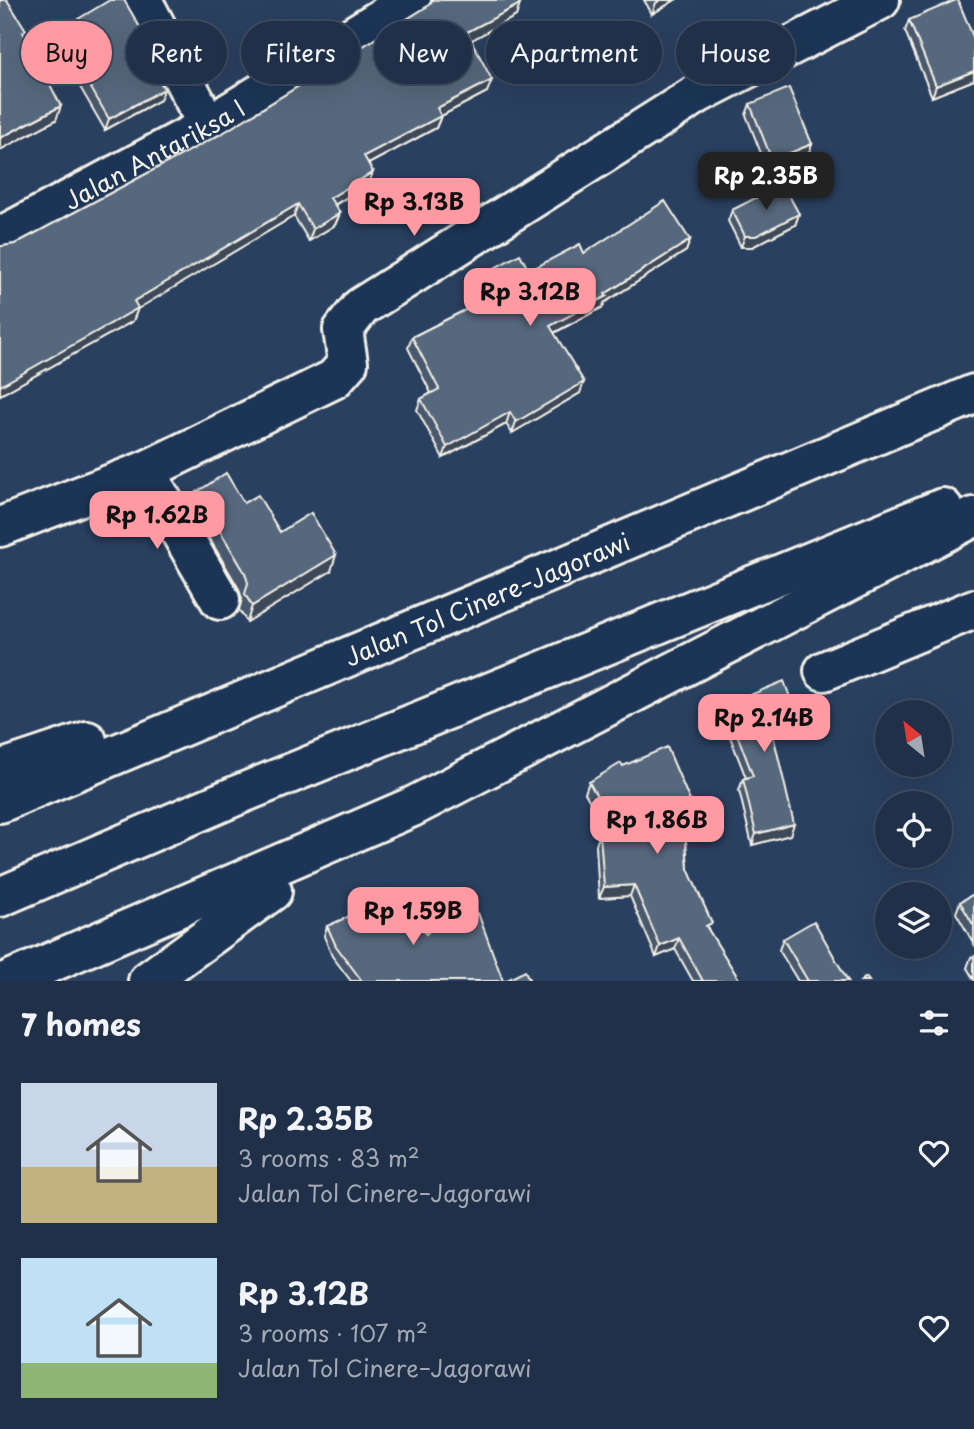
<!DOCTYPE html>
<html lang="en">
<head>
<meta charset="utf-8">
<style>
  :root { --surface:#203048; --page:#28384f; --text:#f1f3f6; --muted:#a2a9b4; --line:#3d4b60; --accent:#ff9aa2 }
  body { margin:0; font-family:"Playpen Sans",sans-serif; background:var(--page); color:var(--text); height:100vh; display:flex; flex-direction:column; font-size:26px; white-space:nowrap }
  * { box-sizing:border-box; margin:0 }
  p { font-size:23px; color:var(--muted) }
  .icon { flex:none; width:38px; height:38px; fill:none; stroke:currentColor; stroke-width:2; stroke-linecap:round; stroke-linejoin:round }
  .map { position:relative; height:981px; overflow:hidden }
  .drawer { display:flex; flex-direction:column; background:var(--surface); flex:1 }
  .drawer>* { flex:none }
  .guide { position:absolute; left:21px; top:21px; width:933px; height:63px; display:flex; gap:14px }
  .needle { width:46px; rotate:330deg }
  .tools { position:absolute; left:875px; top:700px; display:grid; gap:14px }
  .tools a { display:grid; place-items:center; width:77px; height:77px; border-radius:50%; background:var(--surface); box-shadow:0 7px 28px #0002,0 0 0 2px var(--line); font-size:35px }
  .price { position:absolute; translate:-50% -60px; padding:0 16px; border-radius:14px; background:var(--accent); color:#111; font-size:23px; line-height:46px; filter:drop-shadow(0 2px 4px #0008) }
  .price::after { content:''; position:absolute; left:50%; top:42px; width:21px; height:16px; margin-left:-10px; background:inherit; clip-path:polygon(0 0,100% 0,50% 100%) }
  .price.active { background:#222; color:#fff }
  ul { padding:0; list-style:none }
  li { display:flex; align-items:center; gap:21px; height:175px; padding:0 21px }
  li span { display:grid; place-items:center; flex:none; width:196px; height:140px; border-radius:0px; color:#555 }
  li>.icon { margin-inline-start:auto }
  span .icon { width:84px; height:84px; fill:#fffc; stroke-width:1 }
  li b { font-size:30px }
  h2 { display:flex; justify-content:space-between; align-items:center; height:84px; padding:0 21px; font-size:30px }
  .pill { padding:0 24px; border-radius:32px; background:var(--surface); box-shadow:0 7px 28px #0002,0 0 0 2px var(--line); font-size:24px; line-height:63px }
  .pill.active { background:var(--accent); color:#111 }
  .map>svg:first-child { display:block }
  .lines { fill:none; stroke-linecap:round; stroke-linejoin:round }
  .minor-casing { stroke:#f4f1e8; stroke-width:44 }
  .highway-casing { stroke:#f4f1e8; stroke-width:44 }
  .minor { stroke:#1d3557; stroke-width:38 }
  .highway { stroke:#1d3557; stroke-width:38 }
  .wall { fill:#4a596c; stroke:#f4f1e8; stroke-width:2 }
  .shaded-wall { fill:#3c4858; stroke:#f4f1e8; stroke-width:2 }
  .building { fill:#56677d; stroke:#f4f1e8; stroke-width:2 }
  .labels { text-anchor:middle; dominant-baseline:central; stroke-width:6; stroke-linejoin:round; paint-order:stroke }
  .street-label { font-size:24px; fill:#f4f1e8; stroke:#1d3557 }
</style>
</head>
<body>
<div class="map">
<svg width="974" height="981" viewBox="0 0 974 981">
  <rect width="100%" height="100%" fill="#2a4060"/>
  <filter id="ink" filterUnits="userSpaceOnUse"><feTurbulence type="fractalNoise" baseFrequency=".0143" numOctaves="2"/><feDisplacementMap in="SourceGraphic" scale="14" xChannelSelector="R" yChannelSelector="G"/><feConvolveMatrix kernelMatrix="1 2 1 2 8 2 1 2 1" color-interpolation-filters="sRGB"/></filter>
  <g filter="url(#ink)">
    <g class="lines">
      <!-- minor casing -->
      <g class="minor-casing">
        <g id="minor">
          <path d="M142,0l66,126"/>
          <path id="s1" d="M0,237l208,-111 203,-126"/>
          <path d="M145,471l75,129"/>
          <path d="M0,527l145,-56 189,-92 14,-16 -5,-33 18,-23 338,-214 181,-93"/>
          <path d="M824,671l150,-62"/>
          <path d="M148,981l124,-90"/>
        </g>
      </g>
      <!-- highway casing -->
      <g class="highway-casing">
        <g id="highway">
          <path d="M0,770l87,-29"/>
          <path id="s2" d="M0,803l974,-409"/>
          <path d="M0,897l240,-103 703,-286"/>
          <path d="M8,981l404,-174 562,-290"/>
        </g>
      </g>
      <!-- minor -->
      <use href="#minor" class="minor"/>
      <!-- highway -->
      <use href="#highway" class="highway"/>
    </g>
    <!-- wall -->
    <path class="wall" d="M431,0h87l2,4 -4,12 -45,24 16,52 -46,24 -5,12 -68,36 5,8 -5,12 -33,21 5,8 -5,12 -26,16 -15,-25 -156,92 -5,13 -133,74v-149h3l12,-2 208,-111 205,-127 3,-4z
      M644,0h31l-23,14z
      M909,20l65,19v41l-42,17 -27,-66z
      M73,22l78,24 -4,12 17,31 -4,11 -55,30 -25,-43 4,-11 7,-4 -22,-39z
      M750,104l62,40 -4,11 -40,16 -22,-56z
      M732,210l67,4 -4,11 -43,22h-11l-13,-26z
      M690,240l-4,11 -82,52 -1,4 -49,26 26,60 -68,40 -6,-9 -63,34 -26,-48 4,-11 10,-6 -23,-45 4,-11 75,-38 -7,-14 4,-11 45,-3 55,-18z
      M197,492l47,11 87,68 -84,51 -8,-12 3,-11 -3,-10 -48,-82z
      M726,705l67,22 -20,8 17,100 -38,10 -13,-55 4,-11 3,-1 -24,-62z
      M589,782l101,19 -4,11 -2,1 4,56 21,62 31,50h-47l-18,-32 -19,8 -26,-61 -31,2 -3,-53 4,-11h8l-23,-41z
      M974,894v50l-18,-31 4,-11z
      M327,926l99,8 77,47h-152l-19,-25 -8,-20z
      M783,939l65,42h-50l-19,-31z
      M974,956v24l-7,-12 4,-11z"/>
    <!-- shaded-wall -->
    <path class="shaded-wall" d="M661,0h14l-23,14 4,-11z
      M520,4l-4,12 -53,29 4,-13z
      M151,46l-4,11 -8,5 4,-11z
      M974,71v9l-42,17 4,-11z
      M492,80l-5,12 -46,24 -5,12 -77,41 5,-13 73,-48z
      M164,89l-4,11 -55,30 4,-11z
      M61,106l-5,14 -56,30v-12z
      M812,144l-4,11 -40,16 4,-11z
      M373,172l-5,12 -42,26 4,-12z
      M298,204l-4,12 -158,94 2,-2 -5,13 -133,74v-9l134,-85z
      M340,213l-5,12 -26,16 4,-12z
      M799,214l-4,11 -43,22h-11l4,-11z
      M690,240l-4,11 -82,52 -1,4 -57,30 4,-11 55,-32z
      M584,382l-4,11 -68,40 4,-11z
      M510,412l-4,12 -63,34 4,-11z
      M336,555l-5,16 -84,51 5,-16z
      M797,716l-4,11 -26,10 4,-11z
      M690,801l-4,11 -7,3 4,-11z
      M794,824l-4,11 -38,10 4,-11z
      M634,885l-4,11 -31,2 5,-11z
      M679,938l-4,11 -19,8 4,-11z"/>
    <!-- building -->
    <path class="building" d="M0,0h7l19,30 -3,2 38,74 -61,32z
      M110,0h14l27,46 -8,5 21,38 -55,30 -25,-43 15,-9 -26,-45z
      M433,0h85l2,4 -53,28 25,48 -55,28 4,8 -77,40 9,16 -43,26 10,15 -27,16 -15,-25 -164,97 4,7 -138,78v-140h3l12,-2 208,-111 205,-127z
      M956,0h2l16,39v32l-38,15 -27,-66z
      M789,88l23,56 -40,16 -22,-56z
      M783,184l16,30 -43,22h-11l-13,-26z
      M665,201l25,39 -85,54 2,2 -57,30 34,56 -68,40 -6,-10 -63,35 -26,-48 18,-10 -27,-52 83,-42 -11,-21 36,-20 9,17 51,-27 4,9z
      M226,473l18,30 14,-8 22,37 31,-19 25,42 -84,51 -7,-12 3,-11 -3,-10 -48,-81z
      M784,681l13,35 -26,10 23,98 -38,10 -13,-55 10,-3 -27,-71z
      M667,747l23,54 -7,3 5,65 24,54 -6,3 34,55h-37l-24,-43 -19,8 -26,-61 -30,2 -4,-53 18,-1 -29,-51 32,-19 2,3z
      M391,890l35,44 13,-13 6,5 33,-13 25,68h-141l-26,-35 -9,-20 39,-17z
      M974,894v32l-14,-24z
      M814,921l34,60h-40l-25,-42z
      M525,971l5,10h-25z
      M866,977l3,4h-8z"/>
  </g>
  <g class="labels">
    <!-- street labels -->
    <g class="street-label">
      <text stroke="none"><textPath href="#s1" startOffset="175">Jalan Antariksa I</textPath></text>
      <text stroke="none"><textPath href="#s2" startOffset="528">Jalan Tol Cinere–Jagorawi</textPath></text>
    </g>
  </g>
</svg>
<div class="tools">
<a><svg class="needle" viewBox="-14 -14 28 28"><path d="M0-13l5 13h-10z" fill="#e53935"/><path d="M0 13l5-13h-10z" fill="#a2a9b4"/></svg></a>
<a><svg class="icon" aria-label="locate" viewBox="0 0 24 24"><circle cx="12" cy="12" r="6"/><path d="M12 2v4M12 18v4M2 12h4M18 12h4"/></svg></a>
<a><svg class="icon" aria-label="layers" viewBox="0 0 24 24"><path d="M12 4l9 5-9 5-9-5zM3 14l9 5 9-5"/></svg></a>
</div>
<b class="price active" style="left:766px;top:212px">Rp 2.35B</b>
<b class="price" style="left:414px;top:238px">Rp 3.13B</b>
<b class="price" style="left:530px;top:328px">Rp 3.12B</b>
<b class="price" style="left:157px;top:551px">Rp 1.62B</b>
<b class="price" style="left:764px;top:754px">Rp 2.14B</b>
<b class="price" style="left:657px;top:856px">Rp 1.86B</b>
<b class="price" style="left:413px;top:947px">Rp 1.59B</b>
<div class="guide">
<a class="pill active">Buy</a>
<a class="pill">Rent</a>
<a class="pill">Filters</a>
<a class="pill">New</a>
<a class="pill">Apartment</a>
<a class="pill">House</a>
</div>
</div>
<section class="drawer">
<h2>7 homes<svg class="icon" aria-label="filters" viewBox="0 0 24 24"><path d="M4 7h16M4 17h16"/><circle cx="9" cy="7" r="2"/><circle cx="15" cy="17" r="2"/></svg></h2>
<ul>
<li><span style="background:linear-gradient(#c9d6e8 60%,#c2b280 0)"><svg class="icon" aria-label="home" viewBox="0 0 24 24"><path d="M3 11l9-7 9 7M6 9v11h12V9"/></svg></span><div><b>Rp 2.35B</b><p>3 rooms · 83 m²</p><p>Jalan Tol Cinere–Jagorawi</p></div><svg class="icon" aria-label="heart" viewBox="0 0 24 24"><path d="M12 20l-8-8c-3-5 5-10 8-4 3-6 11-1 8 4z"/></svg></li>
<li><span style="background:linear-gradient(#bfe0f5 75%,#8fb573 0)"><svg class="icon" aria-label="home" viewBox="0 0 24 24"><path d="M3 11l9-7 9 7M6 9v11h12V9"/></svg></span><div><b>Rp 3.12B</b><p>3 rooms · 107 m²</p><p>Jalan Tol Cinere–Jagorawi</p></div><svg class="icon" aria-label="heart" viewBox="0 0 24 24"><path d="M12 20l-8-8c-3-5 5-10 8-4 3-6 11-1 8 4z"/></svg></li>
</ul>
</section>
</body>
</html>
